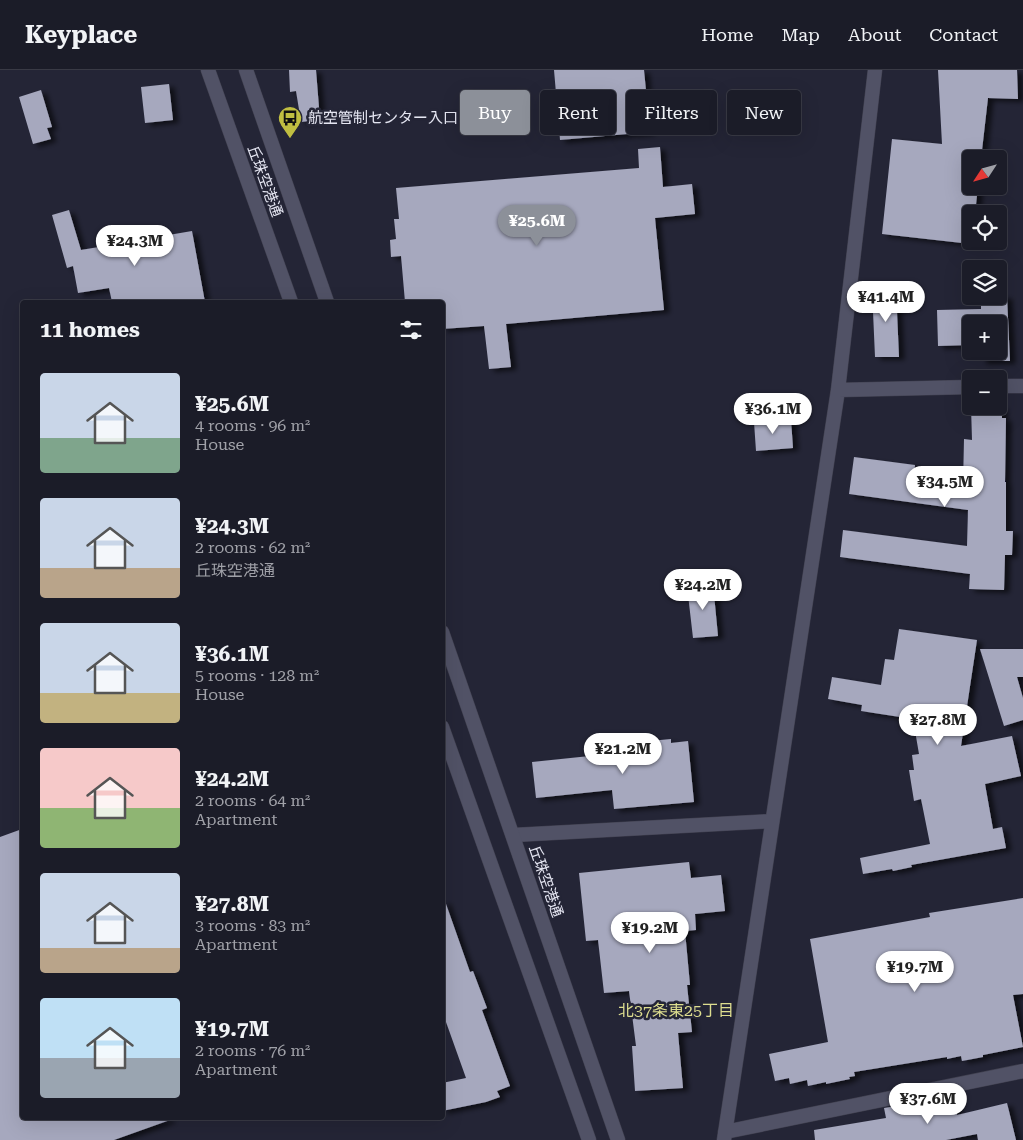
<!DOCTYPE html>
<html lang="en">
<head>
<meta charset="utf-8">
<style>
  :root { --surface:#1b1c28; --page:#242530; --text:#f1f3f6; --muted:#a0a1a8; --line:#393a45; --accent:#8c9099 }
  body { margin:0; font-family:"Roboto Serif","Noto Sans JP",serif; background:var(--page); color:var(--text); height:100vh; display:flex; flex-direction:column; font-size:19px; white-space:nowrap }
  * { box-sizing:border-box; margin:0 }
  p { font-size:16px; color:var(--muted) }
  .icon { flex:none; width:28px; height:28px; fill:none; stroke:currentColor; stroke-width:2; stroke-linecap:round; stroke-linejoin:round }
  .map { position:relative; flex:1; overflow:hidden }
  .details { position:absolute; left:20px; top:230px; width:425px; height:820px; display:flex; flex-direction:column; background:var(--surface); border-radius:5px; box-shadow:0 5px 20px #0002,0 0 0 1px var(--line) }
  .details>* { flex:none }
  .hud { position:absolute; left:460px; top:20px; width:475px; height:45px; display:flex; gap:10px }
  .needle { width:32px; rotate:234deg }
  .controls { position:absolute; left:962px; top:80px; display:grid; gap:10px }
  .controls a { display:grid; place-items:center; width:45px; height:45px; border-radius:5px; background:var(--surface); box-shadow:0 5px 20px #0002,0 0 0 1px var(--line); font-size:25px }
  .price { position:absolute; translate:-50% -42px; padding:0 11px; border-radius:18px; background:#fff; color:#222; font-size:16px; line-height:32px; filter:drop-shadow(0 1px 2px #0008) }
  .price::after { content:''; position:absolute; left:50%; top:30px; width:15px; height:11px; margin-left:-8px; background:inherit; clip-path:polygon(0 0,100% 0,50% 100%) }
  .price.selected { background:var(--accent); color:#fff }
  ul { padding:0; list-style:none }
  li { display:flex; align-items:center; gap:15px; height:125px; padding:0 20px }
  li span { display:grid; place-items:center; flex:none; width:140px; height:100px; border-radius:5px; color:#555 }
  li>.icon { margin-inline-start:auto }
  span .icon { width:60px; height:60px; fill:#fffc; stroke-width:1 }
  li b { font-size:21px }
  h2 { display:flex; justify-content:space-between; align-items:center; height:60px; padding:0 20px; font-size:21px }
  .tag { padding:0 18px; border-radius:5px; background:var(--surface); box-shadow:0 5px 20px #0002,0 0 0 1px var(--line); font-size:18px; line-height:45px }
  .tag.selected { background:var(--accent); color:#fff }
  header { display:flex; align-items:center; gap:30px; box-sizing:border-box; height:70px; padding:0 25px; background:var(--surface); border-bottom:1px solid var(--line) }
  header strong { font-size:24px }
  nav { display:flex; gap:28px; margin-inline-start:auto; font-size:18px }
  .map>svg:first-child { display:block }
  .building { fill:#a6a8be; filter:url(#shadow) }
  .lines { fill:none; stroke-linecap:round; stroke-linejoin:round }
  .minor-casing { stroke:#414150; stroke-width:15 }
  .secondary-casing { stroke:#414150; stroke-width:15 }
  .minor { stroke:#515266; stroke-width:14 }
  .secondary { stroke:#515266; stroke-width:14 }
  .labels { text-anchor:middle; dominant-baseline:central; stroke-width:5; stroke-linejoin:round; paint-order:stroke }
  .poi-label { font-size:15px; fill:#e5e6f2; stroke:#242536; text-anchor:start }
  .street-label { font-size:15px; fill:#e5e6f2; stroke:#242536 }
  .neighbourhood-label { font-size:16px; fill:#dddd8f; stroke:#242536 }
</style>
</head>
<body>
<header>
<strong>Keyplace</strong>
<nav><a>Home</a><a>Map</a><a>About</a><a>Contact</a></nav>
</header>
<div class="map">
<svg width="1023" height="1070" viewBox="0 0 1023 1070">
  <defs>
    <filter id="shadow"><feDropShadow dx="5.5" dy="3" stdDeviation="2.5" flood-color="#0009"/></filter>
  </defs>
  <rect width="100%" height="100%" fill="#242536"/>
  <!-- building -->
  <path class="building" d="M289,0h27l4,50 -19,2 -5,-31 -6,1z
    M554,0h90l6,62 -90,8z
    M938,0h79l1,29 -30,-1 -7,61h-10v27h7l-3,28h-4v30l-89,-10 10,-95 50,5z
    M169,14l4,36 -28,3 -4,-36z
    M41,20l11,37 -5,1 4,11 -18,5 -14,-47z
    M660,77l3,40 29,-3 3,30 -40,4 9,92 -158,14 5,43 -22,2 -5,-43 -42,3v-27h-37l-4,-46 -10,1 -1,-17 6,-1 -2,-20h5l-3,-31 243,-20 -1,-19z
    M69,140l12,40 111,-19 13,71h-93l-3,-14 -31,5 -5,-27 -6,2 -15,-53z
    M872,219h24l3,68h-24z
    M981,226h26l3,65h-29v-10h18v-27h-28v21l-33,1 -1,-36 44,-1z
    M971,336h31v12h4l-1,64h1v49h7l-1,24h-7l-1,35 -35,-1 1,-15 -130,-17 3,-27 124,16 1,-36 -119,-16 5,-37 61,8 -1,13 49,7 1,-46 8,1z
    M791,350l2,28 -37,3 -2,-29z
    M713,514l5,52 -25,2 -6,-52z
    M899,559l78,11 -16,106 51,-10 9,40 -36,8 8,45 9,-2 4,21 -95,17 1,2 -19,4 -1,-2 -29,5 -3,-16 70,-14 -9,-45 -7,2 -5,-31h5l-2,-15 7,-1 -6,-35 -52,-8 1,-6 -34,-6 4,-22 49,8 4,-26 9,1z
    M980,579h43v28h-6l6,21v22l-19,6z
    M671,669v4l17,-2 6,61 -80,7 -2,-19 -76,8 -4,-36 77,-8 -1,-9z
    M22,759v289h147l1,2 -56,20h-114v-303z
    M689,792l2,16 30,-3 4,36 -30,3 1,16 -11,1 5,54h-3l5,47 -14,1 5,55 -48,3 -3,-45h4l-7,-55 -25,2 -6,-53 -12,1 -7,-68z
    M1023,828v96l-10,1 10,52 -40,8v2l-21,4 -1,-5 -14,3v-2l-93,15 1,4 -6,1 1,2 -24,5v-2l-18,4 -1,-6 -17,4 -1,-6 -14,3 -6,-27 59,-12 -18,-103 120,-22 -1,-4z
    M442,831h3l25,71 3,-1 14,37 -5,2 28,76 -13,5 3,6 -14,5 -44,9v-28l24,-5 -20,-56 -4,2z
    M955,1031l2,14 50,-12 9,37h-38l-1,-6 -31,6h-131l-1,-10 72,-12 -2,-10 24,-4 1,6z"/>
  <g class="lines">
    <!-- minor casing -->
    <g class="minor-casing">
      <path id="minor" d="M999,316h24
        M838,320l133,-3
        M514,765l258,-14
        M725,1062l298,-61
        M724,1070l114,-750 37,-320"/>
    </g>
    <!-- secondary casing -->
    <g class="secondary-casing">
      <path id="secondary" d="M208,0l83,232
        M246,0l81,232
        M442,562l176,508
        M442,657l147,413"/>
    </g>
    <!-- minor -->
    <use href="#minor" class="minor"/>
    <!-- secondary -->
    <use href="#secondary" class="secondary"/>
  </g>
  <!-- icons -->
  <defs>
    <g id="bus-pin" transform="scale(1.25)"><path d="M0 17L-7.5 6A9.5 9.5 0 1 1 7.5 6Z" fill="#c0be41" stroke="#242536"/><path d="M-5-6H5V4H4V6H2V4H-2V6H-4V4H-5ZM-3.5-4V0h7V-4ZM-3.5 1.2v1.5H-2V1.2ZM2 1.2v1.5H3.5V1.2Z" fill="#111"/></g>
  </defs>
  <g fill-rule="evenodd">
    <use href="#bus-pin" x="290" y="48"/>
  </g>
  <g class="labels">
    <!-- poi labels -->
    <g class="poi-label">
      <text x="308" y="48">航空管制センター入口</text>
    </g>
    <!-- street labels -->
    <g class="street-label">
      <text transform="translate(265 111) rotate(70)">丘珠空港通</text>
      <text transform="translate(546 811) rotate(71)">丘珠空港通</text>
    </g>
    <!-- neighbourhood labels -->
    <g class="neighbourhood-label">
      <text x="676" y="940">北37条東25丁目</text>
    </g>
  </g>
</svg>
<div class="controls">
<a><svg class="needle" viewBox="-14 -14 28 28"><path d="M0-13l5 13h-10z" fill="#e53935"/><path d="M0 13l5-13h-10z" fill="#a0a1a8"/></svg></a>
<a><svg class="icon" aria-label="locate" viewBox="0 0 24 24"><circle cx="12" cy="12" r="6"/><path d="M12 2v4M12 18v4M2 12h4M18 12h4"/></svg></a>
<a><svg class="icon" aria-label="layers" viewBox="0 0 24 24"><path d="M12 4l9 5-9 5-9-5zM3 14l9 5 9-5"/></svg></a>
<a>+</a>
<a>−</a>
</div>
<b class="price selected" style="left:537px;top:177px">¥25.6M</b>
<b class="price" style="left:135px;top:197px">¥24.3M</b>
<b class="price" style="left:886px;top:253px">¥41.4M</b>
<b class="price" style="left:773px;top:365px">¥36.1M</b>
<b class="price" style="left:945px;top:438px">¥34.5M</b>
<b class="price" style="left:703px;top:541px">¥24.2M</b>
<b class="price" style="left:938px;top:676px">¥27.8M</b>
<b class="price" style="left:623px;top:705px">¥21.2M</b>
<b class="price" style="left:650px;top:884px">¥19.2M</b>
<b class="price" style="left:915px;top:923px">¥19.7M</b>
<b class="price" style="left:928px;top:1055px">¥37.6M</b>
<div class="hud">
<a class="tag selected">Buy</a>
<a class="tag">Rent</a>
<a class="tag">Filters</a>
<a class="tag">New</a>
</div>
<section class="details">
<h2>11 homes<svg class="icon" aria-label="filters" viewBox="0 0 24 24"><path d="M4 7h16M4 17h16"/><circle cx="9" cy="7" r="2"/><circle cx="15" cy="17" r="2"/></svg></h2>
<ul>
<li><span style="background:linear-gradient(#c9d6e8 65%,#7fa58c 0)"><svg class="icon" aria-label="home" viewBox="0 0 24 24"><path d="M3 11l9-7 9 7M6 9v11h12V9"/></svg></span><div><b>¥25.6M</b><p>4 rooms · 96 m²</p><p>House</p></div></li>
<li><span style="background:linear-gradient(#c9d6e8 70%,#b9a48a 0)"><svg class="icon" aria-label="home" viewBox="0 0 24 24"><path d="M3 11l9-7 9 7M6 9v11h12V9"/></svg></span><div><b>¥24.3M</b><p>2 rooms · 62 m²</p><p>丘珠空港通</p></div></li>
<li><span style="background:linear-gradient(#c9d6e8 70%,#c2b280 0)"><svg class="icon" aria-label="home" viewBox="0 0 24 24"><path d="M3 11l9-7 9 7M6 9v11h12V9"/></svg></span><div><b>¥36.1M</b><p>5 rooms · 128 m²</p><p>House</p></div></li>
<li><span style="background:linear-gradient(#f6c9c9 60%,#8fb573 0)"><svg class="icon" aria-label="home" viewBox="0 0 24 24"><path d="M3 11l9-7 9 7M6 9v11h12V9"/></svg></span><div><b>¥24.2M</b><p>2 rooms · 64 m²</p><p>Apartment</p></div></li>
<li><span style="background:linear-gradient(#c9d6e8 75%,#b9a48a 0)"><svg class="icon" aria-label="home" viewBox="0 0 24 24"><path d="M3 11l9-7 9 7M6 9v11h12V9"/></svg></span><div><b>¥27.8M</b><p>3 rooms · 83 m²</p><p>Apartment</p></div></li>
<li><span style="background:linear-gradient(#bfe0f5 60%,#9aa5b1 0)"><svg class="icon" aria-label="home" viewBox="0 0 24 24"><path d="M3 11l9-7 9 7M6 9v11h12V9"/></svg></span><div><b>¥19.7M</b><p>2 rooms · 76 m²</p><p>Apartment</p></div></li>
</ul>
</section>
</div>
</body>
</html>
